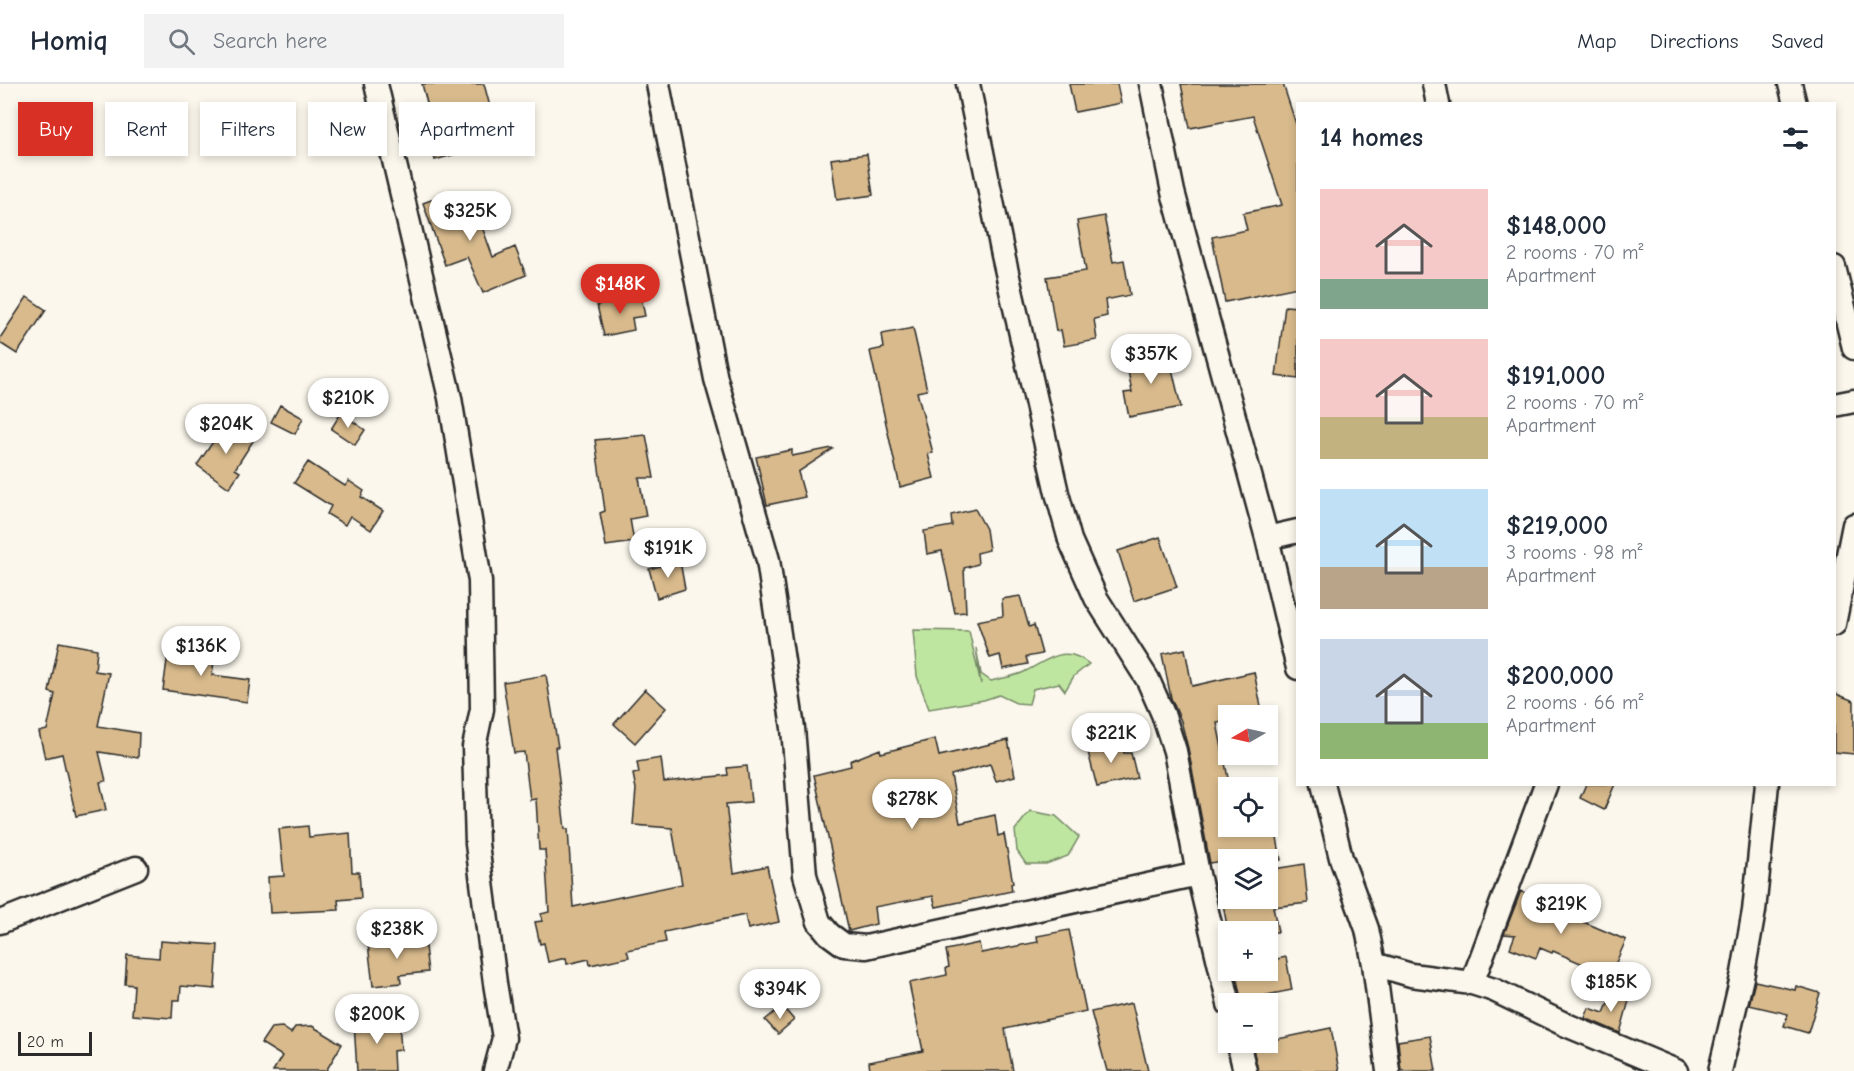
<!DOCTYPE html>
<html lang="en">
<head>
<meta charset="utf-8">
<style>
  :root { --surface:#fff; --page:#f2f2f3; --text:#1f2937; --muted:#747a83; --line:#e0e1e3; --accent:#d93025 }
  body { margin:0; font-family:"Comic Neue",sans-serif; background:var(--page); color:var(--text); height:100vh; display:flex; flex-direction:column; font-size:22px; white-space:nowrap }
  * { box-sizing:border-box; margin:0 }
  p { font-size:20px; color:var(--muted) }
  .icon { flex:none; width:33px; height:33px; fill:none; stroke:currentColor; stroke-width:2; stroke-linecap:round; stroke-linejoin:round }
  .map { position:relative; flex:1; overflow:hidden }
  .sheet { position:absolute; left:1296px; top:18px; width:540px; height:684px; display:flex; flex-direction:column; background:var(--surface); border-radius:0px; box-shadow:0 3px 9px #0003 }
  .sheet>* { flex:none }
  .top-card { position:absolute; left:18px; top:18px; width:570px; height:54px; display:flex; gap:12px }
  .needle { width:39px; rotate:261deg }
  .controls { position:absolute; left:1218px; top:621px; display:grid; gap:12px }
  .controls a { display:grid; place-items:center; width:60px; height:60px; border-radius:0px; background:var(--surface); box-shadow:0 3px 9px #0003; font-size:30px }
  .scale { position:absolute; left:18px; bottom:15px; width:74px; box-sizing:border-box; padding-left:6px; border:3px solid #2b2b2b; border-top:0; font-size:16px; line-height:21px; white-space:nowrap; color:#2b2b2b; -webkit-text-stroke:4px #fbf7ec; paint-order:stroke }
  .price { position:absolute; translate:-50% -51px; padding:0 14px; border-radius:21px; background:#fff; color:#222; font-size:20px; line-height:39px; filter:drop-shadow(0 2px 3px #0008) }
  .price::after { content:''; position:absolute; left:50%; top:36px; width:18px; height:14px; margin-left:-9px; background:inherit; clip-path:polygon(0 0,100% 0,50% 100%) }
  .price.active { background:var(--accent); color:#fff }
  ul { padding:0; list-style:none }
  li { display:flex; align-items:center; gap:18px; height:150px; padding:0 24px }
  li span { display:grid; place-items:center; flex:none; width:168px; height:120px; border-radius:0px; color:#555 }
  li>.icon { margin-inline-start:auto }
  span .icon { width:72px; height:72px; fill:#fffc; stroke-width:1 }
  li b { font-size:26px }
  h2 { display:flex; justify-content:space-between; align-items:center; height:72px; padding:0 24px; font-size:26px }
  .chip { padding:0 21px; border-radius:0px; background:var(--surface); box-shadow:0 3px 9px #0003; font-size:21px; line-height:54px }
  .chip.active { background:var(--accent); color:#fff }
  header { display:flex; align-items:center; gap:36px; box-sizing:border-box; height:84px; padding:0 30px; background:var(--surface); border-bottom:2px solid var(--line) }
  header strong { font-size:28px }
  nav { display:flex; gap:33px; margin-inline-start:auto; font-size:21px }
  .search { width:420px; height:54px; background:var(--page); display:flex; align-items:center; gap:15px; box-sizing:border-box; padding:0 21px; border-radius:0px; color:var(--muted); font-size:22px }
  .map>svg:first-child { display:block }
  .green { fill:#bfe6a1; stroke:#758866; stroke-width:1.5 }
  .building { fill:#d8ba8c; stroke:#2b2b2b; stroke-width:1.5 }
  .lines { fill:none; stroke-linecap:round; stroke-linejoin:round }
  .minor-casing { stroke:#2b2b2b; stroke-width:27 }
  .minor { stroke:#fbf7ec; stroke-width:22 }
</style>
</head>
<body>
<header>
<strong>Homiq</strong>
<div class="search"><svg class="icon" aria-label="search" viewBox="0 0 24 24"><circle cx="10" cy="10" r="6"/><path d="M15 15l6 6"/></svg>Search here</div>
<nav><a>Map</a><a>Directions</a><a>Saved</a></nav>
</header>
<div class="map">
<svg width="1854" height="987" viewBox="0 0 1854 987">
  <rect width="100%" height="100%" fill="#fbf7ec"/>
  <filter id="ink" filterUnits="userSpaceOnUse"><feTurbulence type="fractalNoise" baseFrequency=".0167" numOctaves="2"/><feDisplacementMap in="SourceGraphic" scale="12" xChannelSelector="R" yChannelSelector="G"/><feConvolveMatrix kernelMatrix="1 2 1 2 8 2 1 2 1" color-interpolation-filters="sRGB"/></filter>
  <g filter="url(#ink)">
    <!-- green -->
    <path class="green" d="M913,546l56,1 12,53 -5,-36 5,26 10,7c10,-3 23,-4 33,-9 23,-11 40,-29 65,-8l-15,12 -9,15 -6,-8 -26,6 -4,15 -13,-1 -17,-8 -15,5 -55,9 -12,-33z
      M1030,727l26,5 23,21 -11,19 -22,8h-20l-9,-13 -2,-21z"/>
    <!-- building -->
    <path class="building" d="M422,0h62l8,30 -22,7 7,27 -42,12 -15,-55 7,-2z
      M1069,0h48l4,19 -46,9z
      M1181,0h102l15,46v157l-73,15 -13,-65 35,-7 -4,-17 39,-8 -29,-89 -63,12z
      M867,70l6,41 -36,5 -6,-41z
      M456,107l6,15 11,-4 20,55 22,-10 11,28 -43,18 -16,-36 -22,8 -22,-62z
      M1104,132l9,46 11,-2 6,35 -25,5 2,16 -13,3 3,21 -33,6 -3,-16 -5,1 -9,-54 39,-6 -9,-50z
      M27,213l19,13 -29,44 -17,-11v-5z
      M641,213l4,19 -13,2 2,12 -30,6 -7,-31z
      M1285,222l13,1v72l-22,-3z
      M913,244l14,62 -10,2 16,61 -5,1 6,24 -34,9 -30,-136 14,-3 -2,-14z
      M1168,268l13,55 -52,10 -5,-24 8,-1 -6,-32z
      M280,321l23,13 -8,16 -24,-12z
      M341,329l24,17 -10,15 -24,-16z
      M226,339l27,18 -18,28 5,3 -11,16 -32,-23z
      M646,351l8,43h-15l7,38 -16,3 4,23 -28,4 -6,-33 5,-2 -10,-71z
      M832,364l1,1 -35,23 7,25 -38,8 -11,-48 36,-7v6z
      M308,378l37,24 4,-5 15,10 -3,6 22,14 -12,19 -21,-14 -5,9 -18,-11 4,-8 -37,-23z
      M975,425l11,20 3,21 -12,3 1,11 -14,4 2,44 -11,1 -13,-62 -15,3 -3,-23 28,-5 -1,-11z
      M1160,453l17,50 -43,14 -16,-50z
      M680,477l5,28 -28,9 -8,-29z
      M1020,512l9,31 5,-2 8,29 -16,3 2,7 -25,5 -3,-14 -10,3 -13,-37 26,-5 -1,-17z
      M59,558l38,7 -2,22 14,2 -11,53 41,7 -1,25 -39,-6 7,29 -6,1 6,28 -30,6 -14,-62 -17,4 -6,-26 8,-2 8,-36 -6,-2z
      M169,562l46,9 -3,20 38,5 -3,22 -84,-12z
      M1185,565l7,37 62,-14 9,44h-35v5l-11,2 11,55v48h47l6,34h-53l-18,3 -22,-115 -7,-27 -10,-23 -9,-44z
      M546,591l12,72h-3l10,82h3l5,78 109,-23 -10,-56 -39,-3 3,-36 -3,-15 6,-1 -2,-11 24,-4 3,24 64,-7 -1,-7 20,-2 4,36 -25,2 8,69 33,-7 12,56 -31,7 -3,-14 -81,17 2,10 -39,8 2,7 -39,8 -1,-6 -22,5 -1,-6 -18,4 -4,-19 -4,1 -5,-22 7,-1 -1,-7 8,-2 -4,-62h-6l-3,-51 -6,1 -6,-48 -10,1 -11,-71z
      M645,605l21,19 -31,35 -21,-19z
      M1834,609l20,8v53l-20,-2z
      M935,655l4,17 69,-16 7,36 -19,5 -6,-17 -39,11 9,48 35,-8 3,21 6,-2 9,49 -2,1 1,7 -76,16 -3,-11 -59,11 2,17 -27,7 -35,-156 37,-9 -1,-5 30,-12 1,4z
      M1121,656l3,13h7l6,25 -40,9 -10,-39z
      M1586,700h29l-11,26 -24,-12z
      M308,742l1,11 41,-4 2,39h7l2,26 -23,2 1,10 -69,3 -2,-36 16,-1 -5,-47z
      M1304,780l4,39 -35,4 5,25h-50l-6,-34h46v-28z
      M1521,807l48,19 -2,5 59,25 -16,36 -57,-25 -1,2 -12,-5 -4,10 -26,-10 5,-13 -11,-1z
      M1069,846l17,81 -81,18 8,42h-143l-1,-9 54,-11 -14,-68 38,-8 -1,-7 3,-1 -3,-17 33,-7 2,10 57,-11 -1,-6z
      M424,854l4,34 -28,3 1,8 -28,3 -5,-42z
      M160,857l58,4 -3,44 -34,-3 -1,14h-7l-1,18 -40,-3 2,-30 -9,-1 2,-29 32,3z
      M1286,873l6,33 -30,6 1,4 -21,4 -7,-34h33v-9z
      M1755,897l40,9 1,-4 24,7 -12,40 -24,-7 4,-12 -39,-9z
      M1613,907l17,6 -10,36 -35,-15 4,-10 15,5z
      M1132,919l16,68h-41l-16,-59z
      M782,922l12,14 -16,14 -13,-14z
      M399,937l2,29 -8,1 1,20h-37l-3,-48z
      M312,942l30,18 -16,27h-53l9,-15 -21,-13 10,-15 11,-1 9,6 4,-6z
      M1331,944l8,43h-81l-6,-27 16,-2v-1z
      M1430,952l6,35h-35l-3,-30z"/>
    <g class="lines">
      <!-- minor casing -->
      <g class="minor-casing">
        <path id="minor" d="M376,0l74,314 30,183 2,128 -8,38 3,97 18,139 9,55 -9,33
          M658,0l58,295 52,181 25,168 12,147 14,47 10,12 15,11 22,2 332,-73
          M968,0l35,171 54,238 13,47 26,58 52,82 15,34 12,37 23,123 31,130
          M1151,0l22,108 94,346 31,130
          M1434,0l4,20
          M1790,0l5,20
          M1834,183l20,81
          M1834,321l20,-4
          M1267,454l31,-7
          M1834,540l20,-99
          M1323,700l18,74 26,71 7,35 14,107
          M0,838l136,-54
          M1374,880l37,11 61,8 22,7 70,34 112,47
          M1472,899l74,-199
          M1238,958l7,29
          M1720,987l23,-98 11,-62 13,-127"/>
      </g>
      <!-- minor -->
      <use href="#minor" class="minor"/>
    </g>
  </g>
</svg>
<div class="controls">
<a><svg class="needle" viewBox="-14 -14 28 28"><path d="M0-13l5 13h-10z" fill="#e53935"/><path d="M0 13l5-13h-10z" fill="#747a83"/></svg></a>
<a><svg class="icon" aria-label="locate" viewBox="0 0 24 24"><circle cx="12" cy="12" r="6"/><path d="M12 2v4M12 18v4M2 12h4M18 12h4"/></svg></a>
<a><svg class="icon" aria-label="layers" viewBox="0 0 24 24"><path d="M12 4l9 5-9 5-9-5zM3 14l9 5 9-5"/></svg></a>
<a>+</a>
<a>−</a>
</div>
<div class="scale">20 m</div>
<b class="price" style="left:470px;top:158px">$325K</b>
<b class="price active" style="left:620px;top:231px">$148K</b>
<b class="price" style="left:1151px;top:301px">$357K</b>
<b class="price" style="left:348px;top:345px">$210K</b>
<b class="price" style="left:226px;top:371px">$204K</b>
<b class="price" style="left:668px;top:495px">$191K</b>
<b class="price" style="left:201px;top:593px">$136K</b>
<b class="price" style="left:1111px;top:680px">$221K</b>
<b class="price" style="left:912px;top:746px">$278K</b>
<b class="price" style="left:1561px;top:851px">$219K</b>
<b class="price" style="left:397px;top:876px">$238K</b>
<b class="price" style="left:1611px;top:929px">$185K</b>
<b class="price" style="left:780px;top:936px">$394K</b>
<b class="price" style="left:377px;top:961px">$200K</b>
<div class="top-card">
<a class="chip active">Buy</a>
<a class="chip">Rent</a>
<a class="chip">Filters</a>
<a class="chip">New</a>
<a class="chip">Apartment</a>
</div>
<section class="sheet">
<h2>14 homes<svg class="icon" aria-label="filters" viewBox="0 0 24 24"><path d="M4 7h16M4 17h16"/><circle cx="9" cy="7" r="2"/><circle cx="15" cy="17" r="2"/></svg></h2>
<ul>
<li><span style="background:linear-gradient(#f6c9c9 75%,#7fa58c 0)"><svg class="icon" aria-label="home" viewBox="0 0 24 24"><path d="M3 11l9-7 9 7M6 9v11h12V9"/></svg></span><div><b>$148,000</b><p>2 rooms · 70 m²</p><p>Apartment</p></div></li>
<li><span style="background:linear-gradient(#f6c9c9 65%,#c2b280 0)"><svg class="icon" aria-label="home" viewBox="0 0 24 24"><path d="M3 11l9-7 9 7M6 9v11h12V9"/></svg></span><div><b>$191,000</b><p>2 rooms · 70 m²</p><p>Apartment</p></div></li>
<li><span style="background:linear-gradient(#bfe0f5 65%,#b9a48a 0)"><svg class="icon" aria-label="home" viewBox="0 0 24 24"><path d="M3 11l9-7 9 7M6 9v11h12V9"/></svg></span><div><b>$219,000</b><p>3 rooms · 98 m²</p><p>Apartment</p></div></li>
<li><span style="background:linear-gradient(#c9d6e8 70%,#8fb573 0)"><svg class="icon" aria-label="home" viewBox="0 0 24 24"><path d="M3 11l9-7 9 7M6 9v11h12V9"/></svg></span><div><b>$200,000</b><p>2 rooms · 66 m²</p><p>Apartment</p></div></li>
</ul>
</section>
</div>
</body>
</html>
